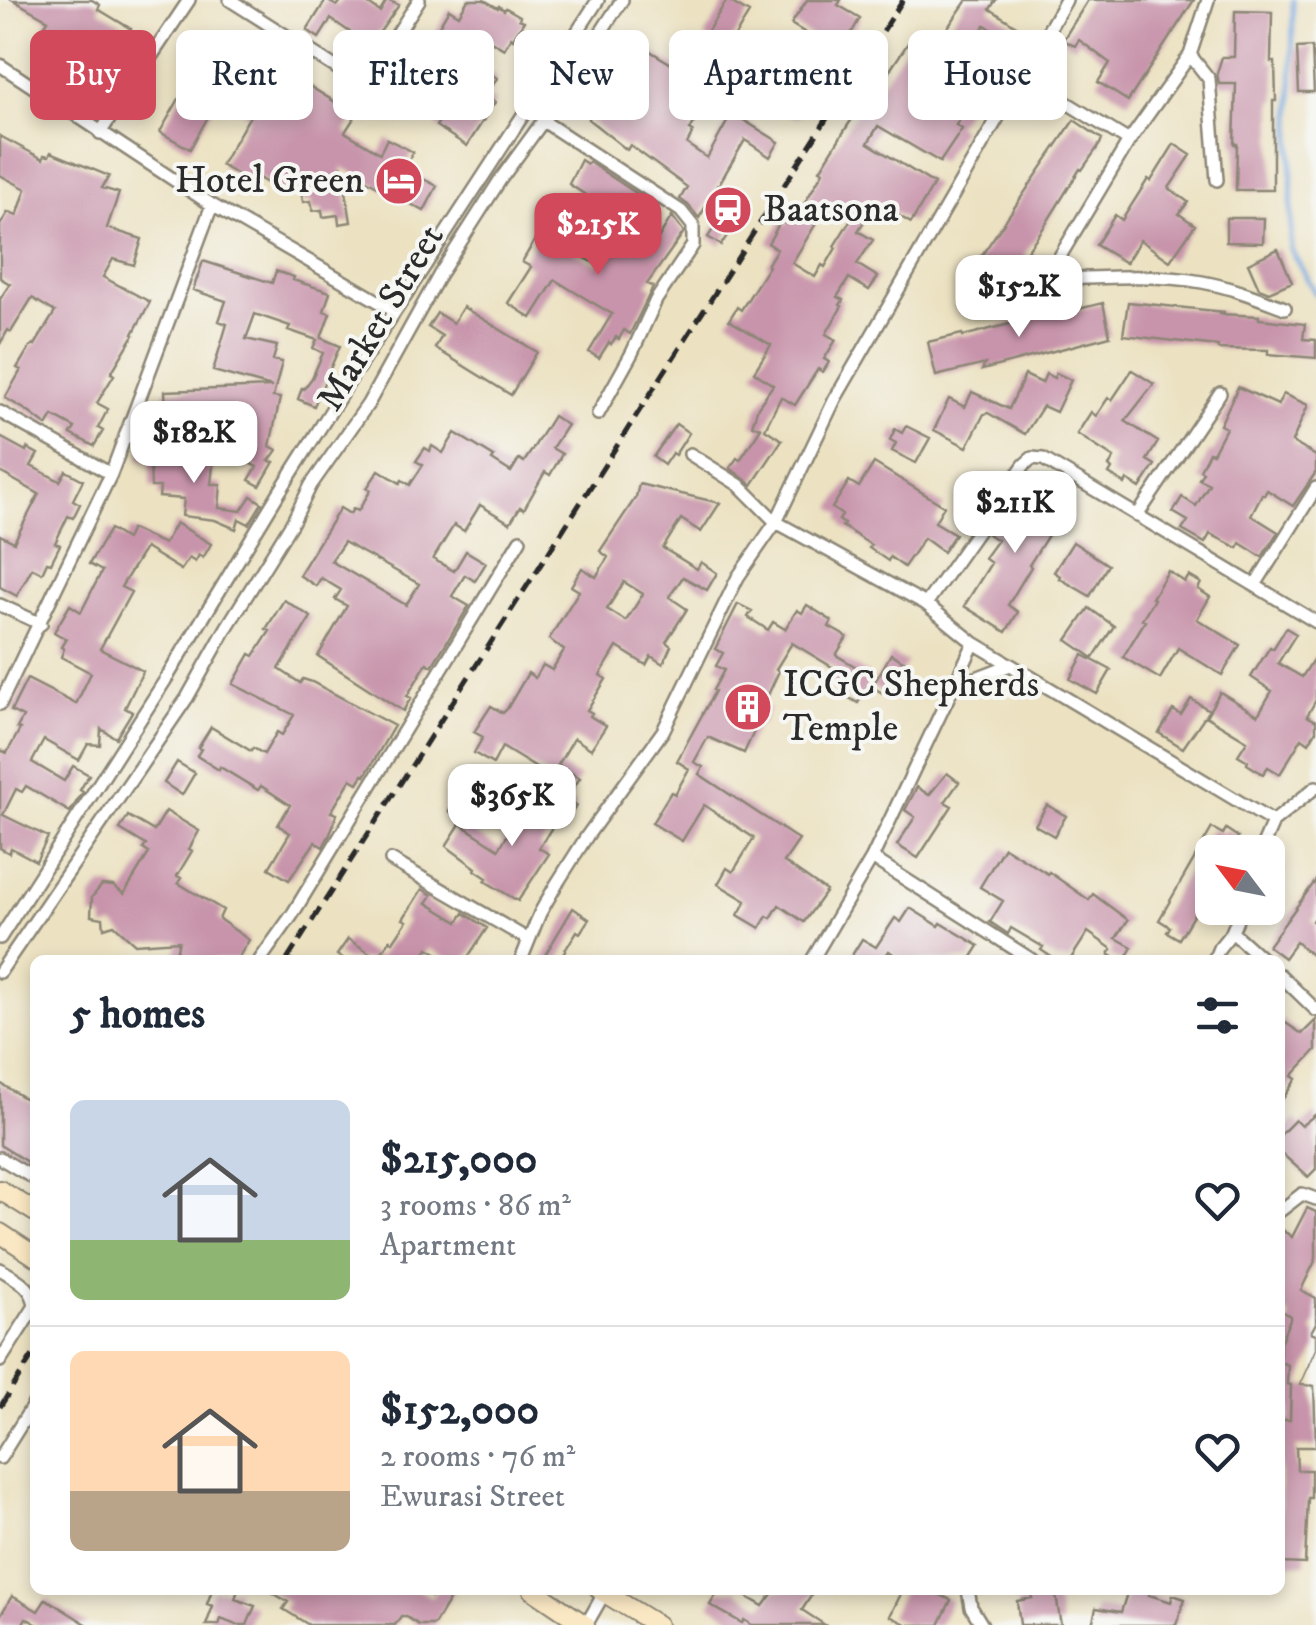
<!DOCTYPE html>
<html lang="en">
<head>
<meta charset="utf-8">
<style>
  :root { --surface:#fff; --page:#f6f6f7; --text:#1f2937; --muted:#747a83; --line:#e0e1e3; --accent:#d1495b }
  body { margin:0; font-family:"IM FELL DW Pica",serif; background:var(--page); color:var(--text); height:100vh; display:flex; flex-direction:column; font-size:38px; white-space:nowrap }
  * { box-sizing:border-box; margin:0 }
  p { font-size:32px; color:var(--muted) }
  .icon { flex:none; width:55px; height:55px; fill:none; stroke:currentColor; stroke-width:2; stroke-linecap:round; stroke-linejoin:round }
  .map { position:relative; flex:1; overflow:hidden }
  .details { position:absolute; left:30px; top:955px; width:1255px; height:640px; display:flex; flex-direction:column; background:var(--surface); border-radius:15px; box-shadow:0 5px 15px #0003 }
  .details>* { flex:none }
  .hud { position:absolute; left:30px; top:30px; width:1258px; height:90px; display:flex; gap:20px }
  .needle { width:65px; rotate:302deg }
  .controls { position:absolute; left:1195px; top:835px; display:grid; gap:20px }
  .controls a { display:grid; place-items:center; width:90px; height:90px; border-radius:15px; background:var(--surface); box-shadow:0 5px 15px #0003; font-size:50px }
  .price { position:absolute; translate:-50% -85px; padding:0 22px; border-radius:20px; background:#fff; color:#222; font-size:32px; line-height:65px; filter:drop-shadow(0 2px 5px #0008) }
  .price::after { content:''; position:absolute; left:50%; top:60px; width:30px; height:22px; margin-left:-15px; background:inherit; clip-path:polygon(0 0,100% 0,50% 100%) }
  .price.on { background:var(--accent); color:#fff }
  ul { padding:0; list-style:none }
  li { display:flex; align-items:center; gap:30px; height:250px; padding:0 40px }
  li+li { border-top:2px solid var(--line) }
  li span { display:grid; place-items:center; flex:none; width:280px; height:200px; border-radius:15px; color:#555 }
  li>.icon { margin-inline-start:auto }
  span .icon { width:120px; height:120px; fill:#fffc; stroke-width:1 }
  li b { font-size:42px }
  h2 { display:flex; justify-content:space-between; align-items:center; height:120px; padding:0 40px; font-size:42px }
  .pill { padding:0 35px; border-radius:15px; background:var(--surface); box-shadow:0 5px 15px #0003; font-size:35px; line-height:90px }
  .pill.on { background:var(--accent); color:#fff }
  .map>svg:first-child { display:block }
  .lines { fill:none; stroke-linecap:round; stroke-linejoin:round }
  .stream { stroke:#73a5df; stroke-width:5 }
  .building { fill:#c894ab; fill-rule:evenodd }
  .street-casing { stroke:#8c8676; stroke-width:16 }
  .secondary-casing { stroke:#8c8676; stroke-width:22 }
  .street { stroke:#fff; stroke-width:11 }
  .secondary { stroke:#fae7c3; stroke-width:18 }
  .rail { stroke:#2b2b2b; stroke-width:5; stroke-dasharray:15 8; stroke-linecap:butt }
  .labels { text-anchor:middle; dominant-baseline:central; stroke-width:8; stroke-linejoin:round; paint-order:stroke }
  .poi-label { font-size:38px; fill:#2b2b2b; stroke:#f6f6f2; text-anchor:start }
  .street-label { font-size:38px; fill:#2b2b2b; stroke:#f6f6f2 }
</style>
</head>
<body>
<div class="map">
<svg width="1316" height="1625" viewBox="0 0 1316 1625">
  <rect width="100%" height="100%" fill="#f6f6f2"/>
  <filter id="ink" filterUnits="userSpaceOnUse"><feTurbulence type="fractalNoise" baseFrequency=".01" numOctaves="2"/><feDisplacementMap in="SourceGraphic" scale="20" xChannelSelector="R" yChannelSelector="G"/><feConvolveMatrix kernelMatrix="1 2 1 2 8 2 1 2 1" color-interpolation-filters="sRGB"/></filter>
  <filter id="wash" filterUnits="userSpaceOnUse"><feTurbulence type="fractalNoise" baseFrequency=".0048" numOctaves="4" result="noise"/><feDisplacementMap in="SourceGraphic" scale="40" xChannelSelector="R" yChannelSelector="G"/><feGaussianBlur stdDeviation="2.25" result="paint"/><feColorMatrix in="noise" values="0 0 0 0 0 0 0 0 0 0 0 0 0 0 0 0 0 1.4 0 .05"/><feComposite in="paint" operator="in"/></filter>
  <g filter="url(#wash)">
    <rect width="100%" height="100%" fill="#ece2c2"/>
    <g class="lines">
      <!-- stream -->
      <path class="stream" d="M1293,0l-2,250 25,44"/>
    </g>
    <g id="blocks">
      <!-- building -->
      <path class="building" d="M13,0h79l8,5 -2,4 33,20 -5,8 10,6 -17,28 -33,-21 -6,9 -30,-19 2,-2 -11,-7 7,-11z
        M326,0l11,6 5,-6h21l17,12 7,-12 12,5 -29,41 -39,-27 -12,19 -12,-8z
        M468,0h16l14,8 1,-2 5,4 2,-2 14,8 -1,3 5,2 -11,18 -2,-2 -7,12 -31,-19 -10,16 -12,-7 -29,48 -20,-13 21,-34 6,3 20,-34 10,6z
        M727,0l22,13 -17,28 -2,-2 -6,10 -20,-12z
        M807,0h34l-3,5 22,13 -16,28 5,3 -9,15 -3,-2 -24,37 -17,19 -13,-9 15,-20 -22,-15 -17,27 -13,-8 31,-48 27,17 13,-22 -26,-16z
        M967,0h29l-6,9 31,20 -9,14 -27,-18 -16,25 -25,-17z
        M1088,0h106l-66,101 -30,-19 12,-19 -31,-23 -4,6 -12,-6z
        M1235,11l37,1 -1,50h4l1,39h-3v89h-37l1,-46h-3l2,-60h-17l-2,-11 5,-16h12z
        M908,43l11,7 -3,5 25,16 17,-25 30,20 9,-13 10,7 -13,18 10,6 -12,18 -14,-10 -22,33 6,4 -22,33 -62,-36 -10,17 66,41 -23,39 -35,-21 -18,29 15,9 -16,24 21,13 -9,13 -20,-12 -12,19 6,3 -3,5 2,1 -16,28 10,6 -12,19 5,3 -6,10 -5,-3 -23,36 -14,-8 -16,32 17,11 -30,45 -22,-17 7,-10 3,2 21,-32 -9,-3 6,-18 15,-22 -19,-13 17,-27 -42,-25 8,-13 4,3 28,-44 -2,-1 10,-16 -9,-6 13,-22 5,3 6,-9 4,3 27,-46 -3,-2 28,-45 21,-30 3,2zM829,202l24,14 -19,30 2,2 -11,19 -3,-2 -7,12 -23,-14z
        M1312,47l2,45h-15l-2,-44z
        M650,51l36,22 -2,4 27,15 -21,38 3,2 -6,12 20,14 25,-45 47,29 -9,15 -25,-17 -46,78 -11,-13 -8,-6 7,-12 -57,-42 -3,5 -39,-31 21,-28 15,12 20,-33 -4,-2z
        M473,62l24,16 -11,18 9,6 -28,44 -31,-20 31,-46 -4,-3z
        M268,70l23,14 5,-6 60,37 -11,17 35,21 7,-14 26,13 -9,17 33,17 -13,25 -82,-44 9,55 -12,2 -1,-9 -15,2 -1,-7 -9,1 -2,-10 -8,1 -6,-35 -15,25 -30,-18 -4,7 -27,-16 29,-49 -8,-5z
        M183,92l30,16 -23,41 -30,-17z
        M1074,120l28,19 -2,5 -18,26 -2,-1 -36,58 -20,28 2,1 -21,33 -32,-21z
        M0,136l43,23 1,-4 5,1 2,-4 58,24 -7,12 17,5 -12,35 35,11 -8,26 -21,-6 -10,18 47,25 -17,32 1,1 -23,38 3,2 -17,28 11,6 -10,19 5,3 -9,15 -23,-12 4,-6 -22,-12 -6,10 -21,-16 -21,-12 16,-28 -4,-2 11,-18 5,-6 2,1 20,-33 -23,-14 -21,34 -3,-2 -8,14v-45l10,-15 -10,-6v-53l8,-13 9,4 9,-27 -26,-14z
        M1174,144l17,11 -22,33 19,14 -9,12 16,11 -25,36 -30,-21 -14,23 -30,-18 19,-30 7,5 26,-41 3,2z
        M581,160l6,4 2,-2 56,37 -15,25 -61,-40z
        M732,201l12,8 -23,36 -13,-8z
        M672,216l12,16 -37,52 6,3 -23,47 -6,-4 -5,9 -3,-2 -5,7 -2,-2 -10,16 -10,-6 23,-38 -39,-23 -18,-11 -24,38 -23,-15 23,-36 -9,-5 17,-29 59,32 22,-36 32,19z
        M1226,218h38l-1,25 -37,-1z
        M1278,249l14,33 -23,10 -10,-4 -11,-25z
        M203,261l69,22 4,-12 18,6 -1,3 37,12 -6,19 6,2 -9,25 19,8 -26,60 -16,-7 4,-11 2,1 8,-11 11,-25 -10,-5 4,-8 -29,-10 2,-4 -35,-12 -9,25 31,7 -4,14 9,2 -9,35 7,1 -10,48 7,4 -8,11 5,1 -14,24 -11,-6 8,-13 -10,-5 7,-15 -17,-1 -3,-5 -5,-2 -46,-3 -40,-8 1,-14 22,1 -1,-24 107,-4 -59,-16 14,-47 -8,-3 7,-20 -33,-11z
        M1128,302l97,10 -6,2 40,2v3l46,5 -2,15 13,1v18l-48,-4v-4l-50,-1v-3l-95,-11z
        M1103,303l7,33 -128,34 3,-6 -49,12 -8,-34 34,-8 1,2 94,-24 1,2z
        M463,307l74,45 -26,43 -76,-47 7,-12 -14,-9 9,-14 16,10z
        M1132,370l22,14 -29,37 33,21 -11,18 8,5 -15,23 -13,-8 -2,4 -16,-10 3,-5 -3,-3 5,-8 -37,-24 14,-22 5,4 12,-18 4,2z
        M1056,373l15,7 -15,32 -13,-6 -18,28 -37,-21 -4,1 -17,33 -33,-17 15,-31 16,8 7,-15 37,17 16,-34 17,8 4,-9 8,4z
        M1238,387l40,18 5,-11 25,11 -16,37 24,14v16l-23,34 -26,-16 -3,5 -2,-1 -11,21 27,17 -16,25 -22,-14 -2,5 -28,-14 -5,9 -23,-13 6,-9 -15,-9 9,-15 14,9 13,-22 -10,-5 4,-7 -3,-2 9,-18 4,1 13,-25 -6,-3z
        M553,416l14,9 -15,23 10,6 -12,21 -5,-3 -21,37 -4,-2 -10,16 -30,-18 -16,26 -10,-6 -21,34 21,12 12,-20 20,12 -11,18 -10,-6 -13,21 17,10 -37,60 -5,-3 -20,33 4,2 -8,13 -85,-55 29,-50 -12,-7 6,-9 -20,-12 -5,8 -17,-11 41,-67 10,6 3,-5 5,2 13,-21 -4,-2 12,-18 21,13 2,-3 8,5 13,-20 -7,-4 9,-13 5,3 2,-5 11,7 12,-20 39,24 -2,3 19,12 8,-13 5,3 8,-12zM344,542l75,42 -13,21 -75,-44z
        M676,424l13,9 -14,22 -3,-2 -8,12 -11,-8z
        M906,426l24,12 -14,25 -24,-12 4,-8 -6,-3 5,-11 7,4z
        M0,437l26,14 1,-3 11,6 -7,12 29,15 6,-10 17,9 -10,20 7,4 -7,14 -5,-2 -13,27 5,2 -9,18 -4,-1 -5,11 -10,-5 -15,28 -17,-9v-52l14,7 25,-48 -39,-22z
        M143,448l37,6 34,2 -3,28h10l-2,24 22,3 10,-15 11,7 -13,21 -10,-5 -3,10 -21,-9 -33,-4 2,-17 -25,-2 1,-10h-9l-1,-26 -11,-3z
        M874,463l70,43 -9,16 20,12 -12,18 -19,-14 -20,29 -14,-10 -2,4 -19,-13 2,-3 -29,-19 2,-2 -5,-4 3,-5 -10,-7 17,-27 10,6z
        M1040,482l31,17 -42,66 2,2 -23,38 10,7 -12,20 -42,-26 27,-43 -7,-5 13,-18 -9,-6 8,-12 15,10z
        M639,484l81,19 -19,29 -20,-13 -18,29 34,21 4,-7 16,11 -10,17 -24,-13 -14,20 18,12 -21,33 5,4 -8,18 -12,-8 -5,9 -29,-18 -17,28 6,4 -19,31 5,3 -2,3 16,10 -15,23 -17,-11 -16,27 22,13 -8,12 -70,-43 -9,17 -19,-11 9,-16 -9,-5 17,-26 12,7 4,-4 21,-36 7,5 8,-13 9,5 12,-20 -15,-11 30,-48 -8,-5 11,-18 14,9 12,-20 -8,-6 36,-54zM624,582l19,12 -17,27 -19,-12z
        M176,523l35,21 -8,14 -4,-3 -4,7 -6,-4 -8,12 -36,-22 -24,39 10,5 -31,57 43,22 -18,37 7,4 -16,26 -15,-9 -1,16 -12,-1 -9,16 -35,-20 -12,22 32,19 9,-15 16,9 -9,15 3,2 -13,20 -44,-26 -4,6 -6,-3 -13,26 45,22 -12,24 -25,-13 -2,5 -9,-5v-98l7,3 13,-24 -3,-1 6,-11 -12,-6 16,-32 49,25 15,-31 -30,-16 3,-8 -3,-2 5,-8 -12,-7 16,-27 11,7 21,-41 -13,-7 21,-35 16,10 5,-10 33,15z
        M1073,542l35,23 -18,31 -31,-18 1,-2 -6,-4z
        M1168,571l17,11 4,-6 12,7 -3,6 12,8 -13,22 43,26 -18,30 -44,-27 -18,31 -37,-22 22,-36 -3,-2 12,-20 -2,-1z
        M284,600l27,17 -32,52 21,14 3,-4 9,3 82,44 -29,50 -2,-1 -5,8 -7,-4 -20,33 6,2 -7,20 -7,13 -8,-5 -26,38 -20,-12 21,-35 -12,-8 12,-20 -29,-19 -3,4 -38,-23 -1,3 -22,-14 4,-7 -3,-1 13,-21 40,24 2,-3 11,6 13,-22 5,3 12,-20 -61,-31 17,-30 4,2 16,-25 -4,-2z
        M738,604l14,7 -4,6 20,13 5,-8 12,7 12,-19 5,3 5,-8 25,16 -3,6 18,10 -11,18 37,22 -15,26 -30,-17 9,-16 -45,-27 -16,26 3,2 -16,35 6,2 -7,17 -4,-2 -14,30 -36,-16 -14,25 9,5 -4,7 100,66 -15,22 42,29 -22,31 -25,-17 -8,13 -4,-2 -7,12 -22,-13 8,-14 -28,-17 9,-16 6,4 21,-34 -50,-33 -22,36 -30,-18 19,-31 4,2 14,-25 -12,-8 38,-70 -2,-1 11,-20 -8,-4 7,-13 -8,-4z
        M1089,608l25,18 -21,32 -26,-18z
        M1286,628l10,6 -18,29 24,14 14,-22v45l-9,16 9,5v10l-7,12 -7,-5 -22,36 -12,-7 -5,7 -16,-10 1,-3 -10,-6 9,-14 -41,-25 14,-24 38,23 14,-24 -21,-14 19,-30 3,2z
        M891,654l16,9 -19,33 -16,-9z
        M1083,655l28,15 -14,24 -27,-15z
        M1191,699l18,11 -26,38 -24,-15 14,-23 8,5z
        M177,762l18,11 -13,22 -18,-12z
        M947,773l12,9 -14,20 7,4 -34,52 -21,-13 18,-28 -10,-7 12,-23 12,8z
        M462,790l10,7 -3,5 12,7 -9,15 -23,-13z
        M558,795l18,11 -9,15 -8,-5 -20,32 10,6 -31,47 -33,-20 2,-3 -12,-8 1,-2 -30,-22 14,-22 39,25 26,-43 20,12z
        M1047,805l19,11 -12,20 -19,-11z
        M166,811l33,20 -10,18 3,2 -15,25 4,2 -3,5 45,27 -4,9 30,21 -12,20h-63l5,-19 -44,3 -21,-19 -10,3 -1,-10 -12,-2 1,-19 10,-12 11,1 11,8 25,-41 -6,-4 3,-4 -26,-16 8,-13 26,15z
        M1212,828l11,6 3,-5 12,8 -10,15h-16v26l-8,15 2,1 -27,45 -12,-7 3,-5 -11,-7z
        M1004,847l44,27 1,-2 40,28 4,-6 35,26 -12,18 16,9 -7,13h-7l-9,-6 3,-5 -24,-17 -18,28h-14l-15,-10 2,-3 -32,-19 -3,6 -18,-12 13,-21 -23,-14z
        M1316,880v35l-4,6 4,3v35l-20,-17 -12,16 -16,-12z
        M422,889l10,6 -5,8 31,19 6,-9 23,15 -21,32h-17l-21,-12 -7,12h-76l-8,-5 11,-16 30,19 12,-18 3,2 14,-21 -4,-2z
        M573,908l16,11 -9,14 -3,-2 -18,29h-17z
        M910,908l29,18 2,-3 38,23 -9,14h-68l-13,-9 -2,3 8,6h-46l13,-21 14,8 19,-29 6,4z
        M1280,1019l22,15 14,-14v30l-24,26 4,3 -16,24z
        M0,1083l35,22v62l-35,-22z
        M1316,1114v55l-8,8 -28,-25v-17l15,-15 6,6z
        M1307,1208l9,4v47l-15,31 15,8v25l-5,9 5,2v15l-16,36 14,1 2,61h-20l1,23h14v28h-3l-3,66 -25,-1v-143h10l1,-35 -4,-1 1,-19 -8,-3v-19l10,-24v-3l-10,-6v-82l12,9z
        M212,1590h26l-3,9 20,7 -8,19h-11l-15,-6 -2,6h-13l7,-19 -6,-2z
        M268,1590h152l11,7 5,-7h19l-21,35h-15l-14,-9h-4l-6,9h-86l-26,-16 5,-7z
        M719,1590h16l28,16 12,-16h40l-13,20 23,15h-73l-8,-5 -2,3 -32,-18z
        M903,1590h27l21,10 -12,25h-31l-18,-9z
        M1030,1590h25l6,35h-41l-3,-24 15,-3z
        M1128,1590h22l-1,5 22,7 2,-7 12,4 -9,26h-84l4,-17 25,4z
        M12,1596l26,15 8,-12 42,26h-50l-12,-7 -4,7h-22v-9z"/>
    </g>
  </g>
  <g filter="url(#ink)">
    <use href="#blocks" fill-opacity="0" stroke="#8c8676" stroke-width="2.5"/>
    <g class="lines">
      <!-- street casing -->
      <g class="street-casing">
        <path id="street" d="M230,0l113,72 17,5 16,-10 43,-67
          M1208,0l-18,55 -61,86 -70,117 -1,10 9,11c45,-2 91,-5 135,3 29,5 56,16 83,26
          M1033,55l26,43 70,43
          M1190,55l19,24 8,101
          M0,65l212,140 183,106
          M1010,97l49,1
          M543,121l138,90 12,15v19l-37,55 -24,53 -34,61
          M100,133l89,-133
          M0,412l111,62
          M126,435l56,10 46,3
          M690,454l49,31 37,37 150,82 48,39 299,179
          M1137,516l83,-123
          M1255,585l61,-97
          M926,604l98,-139 8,-7 11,1 273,163
          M0,605l41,19
          M953,687l57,-22
          M0,704l111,-230 101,-269
          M1260,852l13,-30 43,-35
          M872,858l160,102
          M391,860l138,80
          M1232,932l31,28
          M0,938l166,-259 111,-183 74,-117 247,-379
          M260,960l32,-45 228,-375
          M521,960l19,-47 16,-28 31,-49 76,-105 75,-154 38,-55 59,-123 231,-399
          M812,960l60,-102 102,-215
          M1214,960l5,-12 13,-16 10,-24
          M0,972l187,-274 40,-71 66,-106 18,-36 57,-81 72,-130 60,-94 43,-59 79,-121
          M1280,975l36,35
          M0,1158l35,21
          M1280,1211l22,-17 14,5
          M0,1269c16,10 33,17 35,37l-35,55
          M0,1458l35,-56
          M968,1590l3,17 11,18
          M586,1625l20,-35"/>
      </g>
      <!-- secondary casing -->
      <g class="secondary-casing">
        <path id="secondary" d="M0,1190l35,22
          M0,1233l35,23
          M533,1590l52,35
          M600,1590l57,35"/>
      </g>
      <!-- street -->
      <use href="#street" class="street"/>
      <!-- secondary -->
      <use href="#secondary" class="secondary"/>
      <!-- rail -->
      <path class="rail" d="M287,960l616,-960
        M0,1407l35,-55"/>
    </g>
  </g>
  <!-- icons -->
  <defs>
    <g id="hotel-disc" transform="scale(2.5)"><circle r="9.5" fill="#d1495b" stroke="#f6f6f2"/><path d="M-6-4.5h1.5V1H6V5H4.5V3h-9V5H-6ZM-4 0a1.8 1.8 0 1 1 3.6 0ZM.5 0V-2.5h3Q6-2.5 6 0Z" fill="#fff"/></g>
    <g id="station-disc" transform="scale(2.5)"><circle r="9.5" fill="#d1495b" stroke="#f6f6f2"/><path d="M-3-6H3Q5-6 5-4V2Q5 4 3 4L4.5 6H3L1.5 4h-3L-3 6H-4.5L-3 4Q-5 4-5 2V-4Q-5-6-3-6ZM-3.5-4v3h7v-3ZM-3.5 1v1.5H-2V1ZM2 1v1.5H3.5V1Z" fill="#fff"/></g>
    <g id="building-disc" transform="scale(2.5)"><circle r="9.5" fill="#d1495b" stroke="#f6f6f2"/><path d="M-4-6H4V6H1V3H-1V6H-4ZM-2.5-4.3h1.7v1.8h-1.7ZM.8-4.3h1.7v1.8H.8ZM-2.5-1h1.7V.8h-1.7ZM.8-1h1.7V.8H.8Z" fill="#fff"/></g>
  </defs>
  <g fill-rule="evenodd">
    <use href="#hotel-disc" x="399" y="181"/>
    <use href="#station-disc" x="728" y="210"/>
    <use href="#building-disc" x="748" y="707"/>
  </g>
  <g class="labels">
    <!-- poi labels -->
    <g class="poi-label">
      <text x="364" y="181" text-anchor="end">Hotel Green</text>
      <text x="763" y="210">Baatsona</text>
      <text x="783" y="685">ICGC Shepherds<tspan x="783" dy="44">Temple</tspan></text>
    </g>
    <!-- street labels -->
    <g class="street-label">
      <text transform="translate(381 318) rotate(-59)">Market Street</text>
    </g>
  </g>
</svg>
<div class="controls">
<a><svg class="needle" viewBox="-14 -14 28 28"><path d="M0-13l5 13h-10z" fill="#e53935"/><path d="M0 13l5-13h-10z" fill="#747a83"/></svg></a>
</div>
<b class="price on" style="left:598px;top:278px">$215K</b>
<b class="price" style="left:1019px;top:340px">$152K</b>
<b class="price" style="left:194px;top:486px">$182K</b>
<b class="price" style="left:1015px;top:556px">$211K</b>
<b class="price" style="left:512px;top:849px">$365K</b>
<div class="hud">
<a class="pill on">Buy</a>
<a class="pill">Rent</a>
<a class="pill">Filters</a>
<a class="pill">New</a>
<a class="pill">Apartment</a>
<a class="pill">House</a>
</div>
<section class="details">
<h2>5 homes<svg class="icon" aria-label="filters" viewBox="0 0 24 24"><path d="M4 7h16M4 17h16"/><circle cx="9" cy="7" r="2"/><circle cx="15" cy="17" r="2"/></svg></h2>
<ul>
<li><span style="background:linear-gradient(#c9d6e8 70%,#8fb573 0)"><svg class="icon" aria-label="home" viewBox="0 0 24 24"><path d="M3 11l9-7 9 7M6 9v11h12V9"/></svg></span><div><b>$215,000</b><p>3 rooms · 86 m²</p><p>Apartment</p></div><svg class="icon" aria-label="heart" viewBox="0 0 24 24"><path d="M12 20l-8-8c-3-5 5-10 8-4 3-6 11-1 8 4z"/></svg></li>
<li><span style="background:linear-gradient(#ffd9b3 70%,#b9a48a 0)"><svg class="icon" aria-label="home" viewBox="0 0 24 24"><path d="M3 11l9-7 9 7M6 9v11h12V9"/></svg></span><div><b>$152,000</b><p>2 rooms · 76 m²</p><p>Ewurasi Street</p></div><svg class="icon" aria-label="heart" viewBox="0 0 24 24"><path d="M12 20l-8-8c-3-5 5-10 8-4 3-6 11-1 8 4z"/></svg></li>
</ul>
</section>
</div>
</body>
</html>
